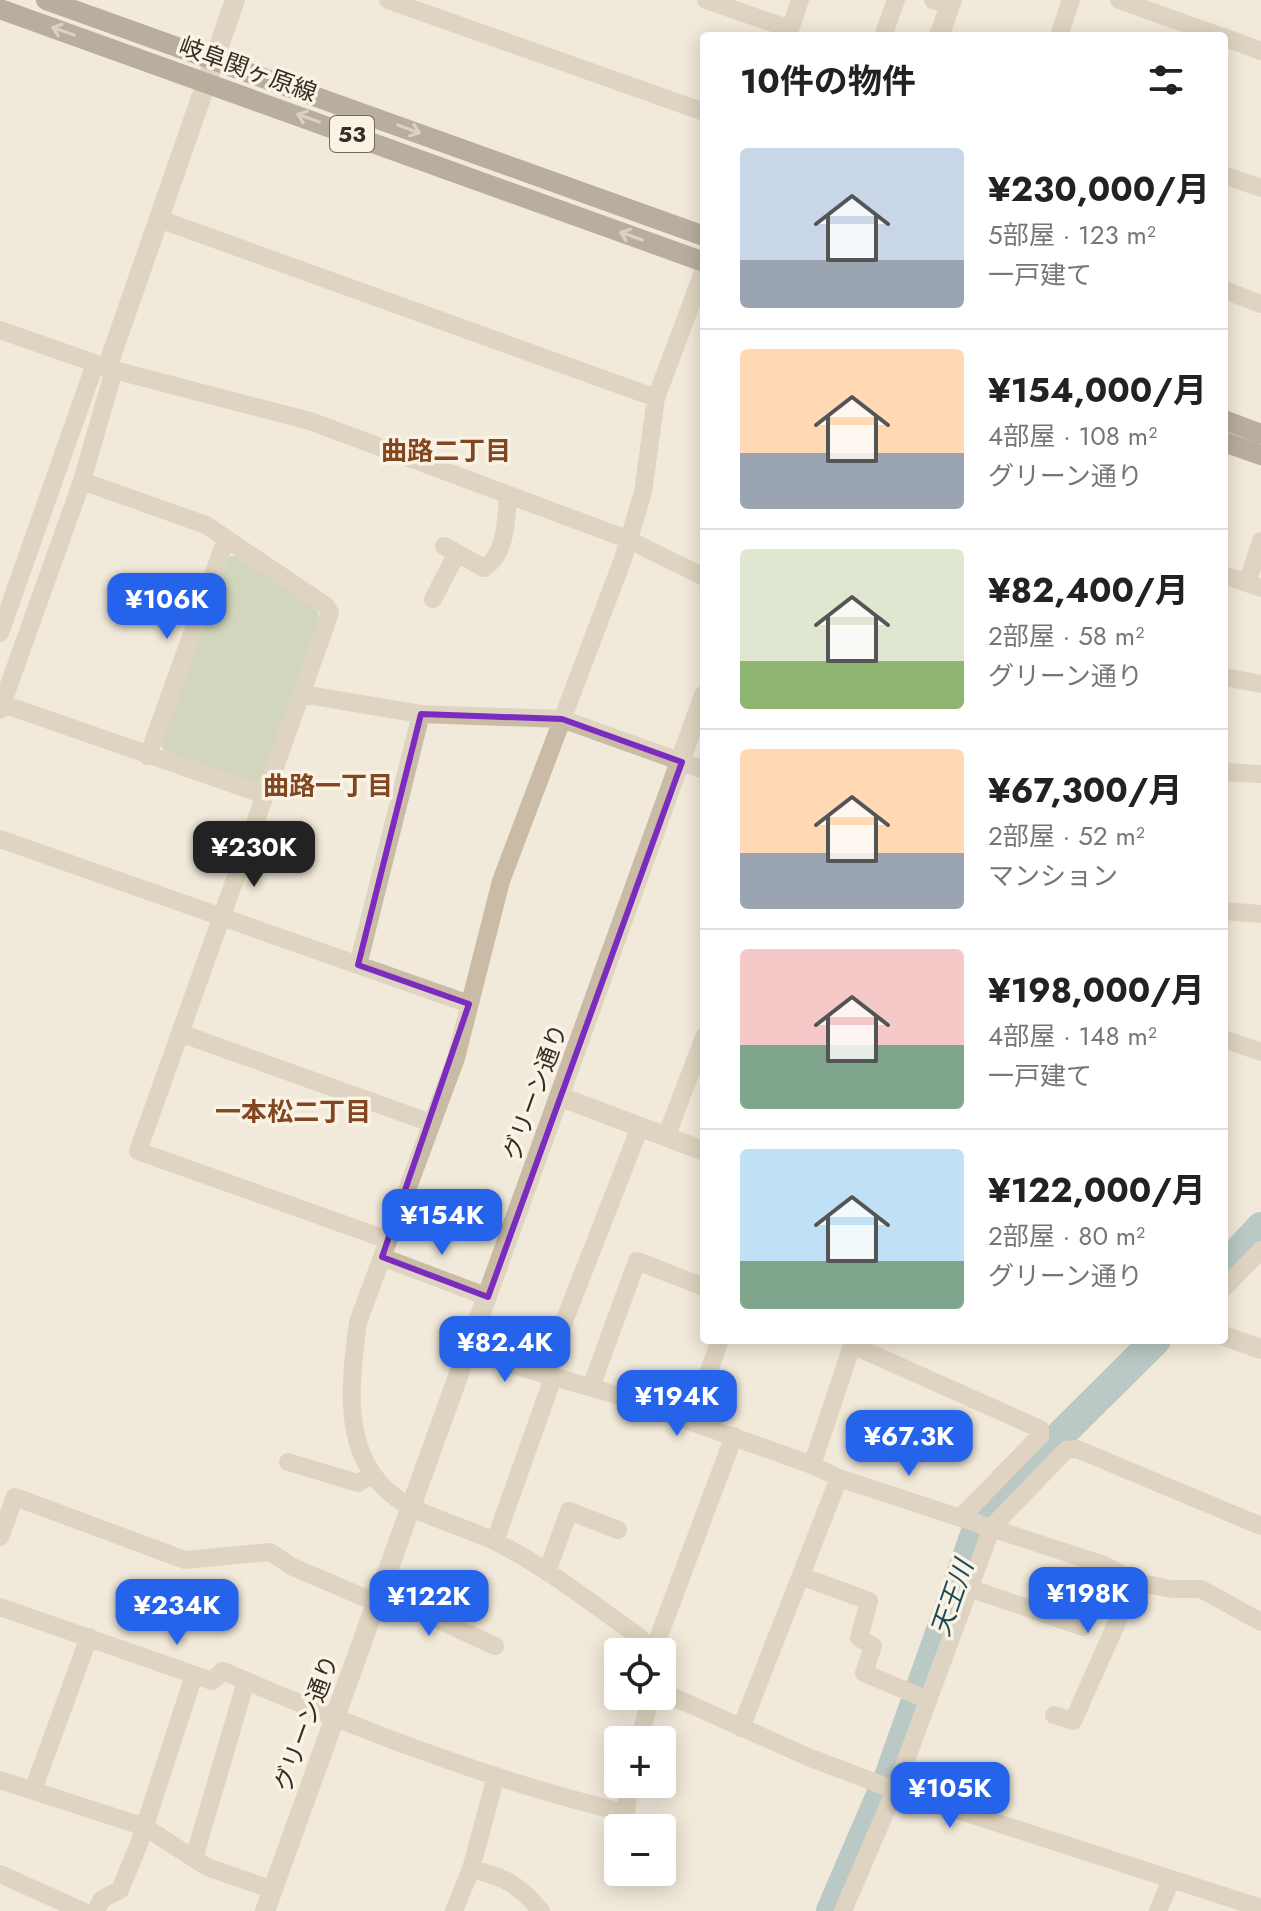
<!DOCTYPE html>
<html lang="ja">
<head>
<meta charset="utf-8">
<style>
  :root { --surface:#fff; --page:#f2f2f2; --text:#222; --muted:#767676; --line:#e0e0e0; --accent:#2563eb }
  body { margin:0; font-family:Jost,"Noto Sans JP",sans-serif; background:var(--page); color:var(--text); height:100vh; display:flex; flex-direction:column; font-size:30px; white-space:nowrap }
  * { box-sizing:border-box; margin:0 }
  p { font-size:26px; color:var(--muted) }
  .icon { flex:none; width:44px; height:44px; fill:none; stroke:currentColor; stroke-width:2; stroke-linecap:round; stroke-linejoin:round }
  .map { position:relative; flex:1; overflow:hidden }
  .details { position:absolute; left:700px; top:32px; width:528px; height:1312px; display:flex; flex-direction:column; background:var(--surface); border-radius:8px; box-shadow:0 4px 20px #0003 }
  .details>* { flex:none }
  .controls { position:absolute; left:604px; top:1638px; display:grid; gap:16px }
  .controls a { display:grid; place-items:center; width:72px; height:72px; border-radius:8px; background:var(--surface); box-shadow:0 4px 20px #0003; font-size:40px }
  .price { position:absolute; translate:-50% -68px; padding:0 18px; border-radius:16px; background:var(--accent); color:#fff; font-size:26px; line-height:52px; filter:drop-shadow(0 2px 4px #0008) }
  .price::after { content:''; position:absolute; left:50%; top:48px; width:24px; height:18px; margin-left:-12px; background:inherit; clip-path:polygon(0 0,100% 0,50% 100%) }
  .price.on { background:#222; color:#fff }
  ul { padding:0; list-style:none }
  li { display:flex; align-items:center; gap:24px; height:200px; padding:0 40px }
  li+li { border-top:2px solid var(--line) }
  li span { display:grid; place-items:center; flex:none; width:224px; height:160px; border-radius:8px; color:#555 }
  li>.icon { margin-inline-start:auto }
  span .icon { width:96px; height:96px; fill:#fffc; stroke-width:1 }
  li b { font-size:34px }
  h2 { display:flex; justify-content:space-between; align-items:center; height:96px; padding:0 40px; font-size:34px }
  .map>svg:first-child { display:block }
  .green { fill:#adbf99 }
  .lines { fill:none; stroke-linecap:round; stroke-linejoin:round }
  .river { stroke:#78a3ad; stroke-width:30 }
  .minor { stroke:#c9bba5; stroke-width:18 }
  .tertiary { stroke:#c9bba5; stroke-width:20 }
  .primary { stroke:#766657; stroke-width:20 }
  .oneway { stroke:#beb4a5 }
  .marked { fill:none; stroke:#7b2cbf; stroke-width:6; stroke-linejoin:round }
  .labels { text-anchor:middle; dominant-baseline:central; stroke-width:7; stroke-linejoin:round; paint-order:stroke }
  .shield { fill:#f9f3e5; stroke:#6f685f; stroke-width:2 }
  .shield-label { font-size:22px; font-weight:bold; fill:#342d26 }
  .street-label { font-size:24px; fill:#342d26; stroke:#f9f3e5 }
  .neighbourhood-label { font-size:26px; font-weight:bold; fill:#824620; stroke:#f9f3e5 }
  .water-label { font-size:26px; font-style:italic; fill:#1c4955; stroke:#f9f3e5 }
</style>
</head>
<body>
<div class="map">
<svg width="1261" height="1911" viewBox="0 0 1261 1911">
  <rect width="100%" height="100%" fill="#f1e9d9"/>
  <!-- green -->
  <path class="green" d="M227,556h9l80,52 4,9 -59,165 -7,3 -89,-32 -4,-9z"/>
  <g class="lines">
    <!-- river -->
    <path class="river" d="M1224,1267l37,-40
      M831,1911l59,-137 93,-262 173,-172"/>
    <!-- minor -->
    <path class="minor" d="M388,0l316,112
      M706,0l84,29
      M933,0l17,6
      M1119,0l101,36
      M788,36l12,-36
      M883,36l13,-36
      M1059,36l12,-36
      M1224,37l37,14
      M1224,175l37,13
      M159,219l497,179
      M1224,290l37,14
      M0,330l114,40 196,51 317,118 77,38
      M82,481l124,44 120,81 4,7 -192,538 250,89
      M444,546l40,22c23,-14 22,-49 24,-73
      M1224,575l37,13
      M1247,583l14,-42
      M433,599l24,-46
      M0,633l95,-269
      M1224,677l37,7
      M302,694l119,20 141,5 142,51
      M0,703l265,92
      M0,710l82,-229 32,-111
      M148,756l78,-217
      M1224,772l37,2
      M0,839l469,165
      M1224,911l37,3
      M358,965l63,-251
      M180,1033l251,90
      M1224,1039l37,13
      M666,1137l38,-100
      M382,1257l106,40
      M1224,1288l37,-38
      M852,1345l188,84v7l-79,81
      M468,1352l142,41 202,72 27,13 265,87 31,17 37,7h29l60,33
      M544,1373l96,-246
      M591,1387l46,-126 67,26
      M691,1421l29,-81
      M288,1462l70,21 14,-8
      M812,1465l42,-125
      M0,1537l15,-40 170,63 85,-8 23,15 84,36
      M495,1541l59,-166
      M547,1572l22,-61 49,19
      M801,1576l68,25 -10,37 14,8 -9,27 64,27
      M969,1588l114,39
      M380,1593l115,53
      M0,1607l212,74 11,-10c131,56 264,109 403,142l3,-29
      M646,1652l-1,-9 -11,-10c-45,-31 -89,-67 -138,-91 -30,-15 -74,-25 -101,-45 -55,-40 -45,-114 -37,-175l98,-264 45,-177 122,-322 20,-67 13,-94 48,-128
      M653,1652l81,-216
      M662,1692l146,65 87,33 366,118
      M1054,1715l19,6 62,-139
      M741,1728l98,-250
      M639,1740l12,-44
      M0,1780l145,47 62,40 66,23
      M33,1790l56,-153
      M194,1858l52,-177
      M471,1869c34,8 47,15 70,42
      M0,1874l82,37
      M96,1911l6,-12 18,-9 19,-46 55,-169
      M454,1911l17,-42 25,-93
      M843,1911l52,-121 97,-263 74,-77 11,-1 184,77
      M1158,1911l13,-31"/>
    <!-- tertiary -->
    <path class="tertiary" d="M939,36l13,-36
      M107,368l128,-368
      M561,1097l143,54
      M1224,1336l37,13
      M265,1911l439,-1216"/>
    <!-- primary -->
    <path class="primary" d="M46,0l658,236
      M0,9l704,253
      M1224,420l37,14
      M1224,442l37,13"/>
  </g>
  <!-- one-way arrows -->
  <defs><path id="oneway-shaft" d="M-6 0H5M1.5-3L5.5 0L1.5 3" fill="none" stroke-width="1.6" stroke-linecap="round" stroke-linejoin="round" transform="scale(2)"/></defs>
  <g class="oneway">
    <use href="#oneway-shaft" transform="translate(63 31) rotate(-161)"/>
    <use href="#oneway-shaft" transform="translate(308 118) rotate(-160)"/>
    <use href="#oneway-shaft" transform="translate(409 129) rotate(20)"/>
    <use href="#oneway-shaft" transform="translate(631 236) rotate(-160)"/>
  </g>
  <!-- marked area -->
  <path d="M0 0H1261V1911H0ZM421,714l141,5 120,43 -194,535 -106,-40 87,-253 -111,-39z" fill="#f1e9d9" fill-opacity=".55" fill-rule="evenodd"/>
  <path class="marked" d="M421,714l141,5 120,43 -194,535 -106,-40 87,-253 -111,-39z"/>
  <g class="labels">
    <!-- shield labels -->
    <rect class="shield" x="330" y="116" width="44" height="36" rx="6"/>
    <g class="shield-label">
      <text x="352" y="134">53</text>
    </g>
    <!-- street labels -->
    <g class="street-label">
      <text transform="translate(248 69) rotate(20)">岐阜関ヶ原線</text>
      <text transform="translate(535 1092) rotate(-70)">グリーン通り</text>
      <text transform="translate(306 1723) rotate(-70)">グリーン通り</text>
    </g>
    <!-- neighbourhood labels -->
    <g class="neighbourhood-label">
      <text x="446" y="451">曲路二丁目</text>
      <text x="328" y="786">曲路一丁目</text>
      <text x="293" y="1112">一本松二丁目</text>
    </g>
    <!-- water labels -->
    <g class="water-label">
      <text transform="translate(952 1598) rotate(-71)">天王川</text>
    </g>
  </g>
</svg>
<div class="controls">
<a><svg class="icon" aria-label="locate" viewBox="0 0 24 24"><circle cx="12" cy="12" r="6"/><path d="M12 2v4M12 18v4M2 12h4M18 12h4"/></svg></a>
<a>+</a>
<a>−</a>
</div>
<b class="price" style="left:167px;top:641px">¥106K</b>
<b class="price on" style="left:254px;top:889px">¥230K</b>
<b class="price" style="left:442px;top:1257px">¥154K</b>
<b class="price" style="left:505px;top:1384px">¥82.4K</b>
<b class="price" style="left:677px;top:1438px">¥194K</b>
<b class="price" style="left:909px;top:1478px">¥67.3K</b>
<b class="price" style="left:1088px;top:1635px">¥198K</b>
<b class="price" style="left:429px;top:1638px">¥122K</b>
<b class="price" style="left:177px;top:1647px">¥234K</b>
<b class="price" style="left:950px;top:1830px">¥105K</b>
<section class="details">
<h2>10件の物件<svg class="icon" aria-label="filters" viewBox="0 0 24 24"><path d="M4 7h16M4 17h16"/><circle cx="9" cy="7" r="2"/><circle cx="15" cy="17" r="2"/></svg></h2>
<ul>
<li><span style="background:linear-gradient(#c9d6e8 70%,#9aa5b1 0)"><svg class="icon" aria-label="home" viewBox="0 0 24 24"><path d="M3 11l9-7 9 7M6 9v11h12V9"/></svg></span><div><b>¥230,000/月</b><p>5部屋 · 123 m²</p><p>一戸建て</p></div></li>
<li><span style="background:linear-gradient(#ffd9b3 65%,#9aa5b1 0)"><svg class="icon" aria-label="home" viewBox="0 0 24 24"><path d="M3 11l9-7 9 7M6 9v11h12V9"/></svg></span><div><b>¥154,000/月</b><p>4部屋 · 108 m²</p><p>グリーン通り</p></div></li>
<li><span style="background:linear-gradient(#dfe7d0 70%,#8fb573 0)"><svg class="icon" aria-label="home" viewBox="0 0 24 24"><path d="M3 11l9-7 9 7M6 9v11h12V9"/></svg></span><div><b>¥82,400/月</b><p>2部屋 · 58 m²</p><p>グリーン通り</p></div></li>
<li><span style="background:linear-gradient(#ffd9b3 65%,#9aa5b1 0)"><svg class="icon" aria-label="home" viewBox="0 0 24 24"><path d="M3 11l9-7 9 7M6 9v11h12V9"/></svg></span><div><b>¥67,300/月</b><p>2部屋 · 52 m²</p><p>マンション</p></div></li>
<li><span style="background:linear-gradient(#f6c9c9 60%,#7fa58c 0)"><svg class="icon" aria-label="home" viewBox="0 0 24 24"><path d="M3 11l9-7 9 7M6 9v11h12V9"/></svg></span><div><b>¥198,000/月</b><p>4部屋 · 148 m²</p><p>一戸建て</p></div></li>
<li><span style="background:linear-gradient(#bfe0f5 70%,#7fa58c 0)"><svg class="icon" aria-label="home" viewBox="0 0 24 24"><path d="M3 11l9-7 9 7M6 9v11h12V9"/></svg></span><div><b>¥122,000/月</b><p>2部屋 · 80 m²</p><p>グリーン通り</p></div></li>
</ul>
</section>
</div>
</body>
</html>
